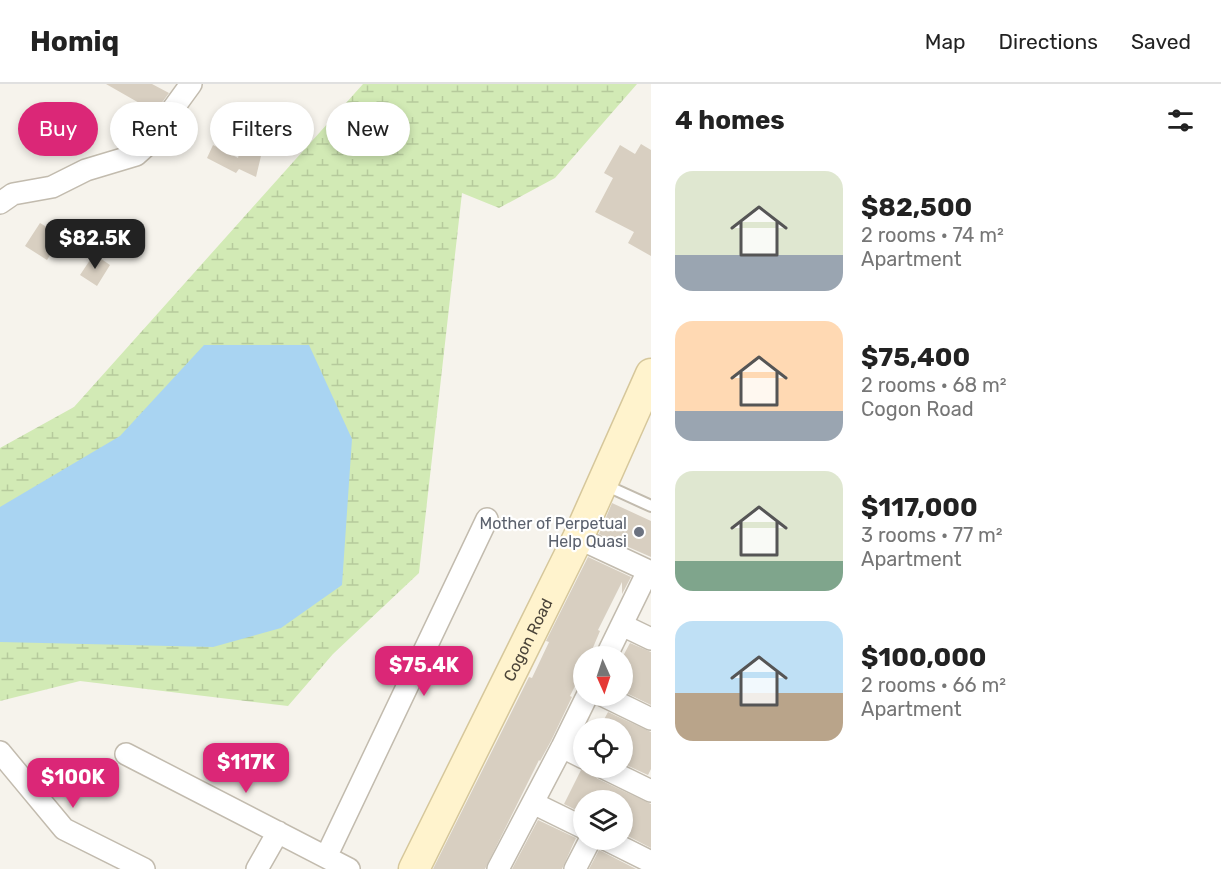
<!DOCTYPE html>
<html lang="en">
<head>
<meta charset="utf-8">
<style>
  :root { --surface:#fff; --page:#f2f2f2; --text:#222; --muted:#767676; --line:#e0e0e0; --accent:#db2777 }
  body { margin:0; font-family:Rubik,sans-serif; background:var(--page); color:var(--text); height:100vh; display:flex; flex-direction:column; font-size:22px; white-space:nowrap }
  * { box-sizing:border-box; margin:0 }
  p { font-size:20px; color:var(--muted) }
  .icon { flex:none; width:33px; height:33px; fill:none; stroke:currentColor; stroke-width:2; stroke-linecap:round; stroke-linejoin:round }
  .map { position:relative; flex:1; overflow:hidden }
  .panel { display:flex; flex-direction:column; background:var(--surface); width:570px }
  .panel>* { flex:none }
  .guide { position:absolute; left:18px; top:18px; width:543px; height:54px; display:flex; gap:12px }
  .needle { width:39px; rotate:177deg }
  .controls { position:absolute; left:573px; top:562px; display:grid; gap:12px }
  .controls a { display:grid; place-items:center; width:60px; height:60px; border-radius:50%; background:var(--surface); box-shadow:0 3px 9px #0003; font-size:30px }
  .price { position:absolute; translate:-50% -51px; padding:0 14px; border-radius:12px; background:var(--accent); color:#fff; font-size:20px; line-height:39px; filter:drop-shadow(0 2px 3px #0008) }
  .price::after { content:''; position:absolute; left:50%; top:36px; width:18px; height:14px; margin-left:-9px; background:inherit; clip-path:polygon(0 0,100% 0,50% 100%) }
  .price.selected { background:#222; color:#fff }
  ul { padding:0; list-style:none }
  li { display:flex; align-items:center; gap:18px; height:150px; padding:0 24px }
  li span { display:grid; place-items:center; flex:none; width:168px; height:120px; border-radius:18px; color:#555 }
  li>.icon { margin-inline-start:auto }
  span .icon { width:72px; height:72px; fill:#fffc; stroke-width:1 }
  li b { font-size:26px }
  h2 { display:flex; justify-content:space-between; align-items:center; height:72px; padding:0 24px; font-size:26px }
  .tag { padding:0 21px; border-radius:27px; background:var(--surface); box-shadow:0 3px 9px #0003; font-size:21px; line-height:54px }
  .tag.selected { background:var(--accent); color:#fff }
  header { display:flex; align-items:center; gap:36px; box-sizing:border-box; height:84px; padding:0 30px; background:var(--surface); border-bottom:2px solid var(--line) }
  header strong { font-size:28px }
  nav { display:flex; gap:33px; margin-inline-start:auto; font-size:21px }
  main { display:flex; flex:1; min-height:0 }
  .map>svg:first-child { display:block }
  .wetland { fill:url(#wetland-marsh) }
  .water { fill:#a9d4f2 }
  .building { fill:#d8cfc1 }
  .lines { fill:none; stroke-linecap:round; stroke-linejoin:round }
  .lane-casing { stroke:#c2bbae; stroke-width:14 }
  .street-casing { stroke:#c2bbae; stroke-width:24 }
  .secondary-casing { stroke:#d6c79b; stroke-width:33 }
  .lane { stroke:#fff; stroke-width:10 }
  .street { stroke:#fff; stroke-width:21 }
  .secondary { stroke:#fff3cd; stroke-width:30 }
  .worship-dot { fill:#6b7280; stroke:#fff; stroke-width:2 }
  .labels { text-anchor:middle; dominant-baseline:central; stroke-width:4.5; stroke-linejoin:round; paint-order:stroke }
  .worship-label { font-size:16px; fill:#5b616d; stroke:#fff; text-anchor:end }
  .street-label { font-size:16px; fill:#4b4439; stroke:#fff }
</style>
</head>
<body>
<header>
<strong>Homiq</strong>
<nav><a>Map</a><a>Directions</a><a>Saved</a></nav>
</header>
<main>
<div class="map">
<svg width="651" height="785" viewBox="0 0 651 785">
  <defs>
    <pattern id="wetland-marsh" width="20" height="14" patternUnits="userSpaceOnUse" patternTransform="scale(1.5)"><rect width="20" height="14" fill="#d2eab5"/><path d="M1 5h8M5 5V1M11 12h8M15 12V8" fill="none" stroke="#b6ca9c"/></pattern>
  </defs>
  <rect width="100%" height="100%" fill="#f6f3ec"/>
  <!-- wetland -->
  <path class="wetland" d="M363,0h274l-82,94 -56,30 -37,-15 -43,380 -86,81 -45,52 -208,-25 -80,20v-253l74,-41z"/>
  <!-- water -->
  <path class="water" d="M204,261h105l43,94 -10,146 -61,43 -68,19 -213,-5v-135l120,-71z"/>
  <!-- building -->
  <path class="building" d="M106,0h46l17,9 -14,19z
    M244,50l21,5 -9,38 -17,-8 -3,4 -29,-15 6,-13 25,13z
    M641,60l10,6v106l-23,-13 6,-11 -39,-20 18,-34 -9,-5 16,-28 15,9z
    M40,139l22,13 -15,24 -22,-14z
    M94,170l16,11 -13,21 -17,-11z
    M612,419l39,18v36l-52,-23z
    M588,473l43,20 -9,17v-12l-24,48 2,1 -11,26h-5v11l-14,28 2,1 -21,44 -11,20 -1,-1 -54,109h-52l96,-192 3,1 17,-36 -3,-1z
    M630,559l21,9v53l-29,-14v-33z
    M608,628l43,20v37l-3,6 -26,-12v-34h-23z
    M581,686h5l12,9 53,25v44l-29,-15v-32h-38v13l-20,-10z
    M538,736l38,18 -14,31h-50z
    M599,766l2,1 35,18h-47z"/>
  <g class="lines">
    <!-- lane casing -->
    <g class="lane-casing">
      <path id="lane" d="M605,401l46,21"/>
    </g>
    <!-- street casing -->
    <g class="street-casing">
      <path id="street" d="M0,119l13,-9 39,-7 34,-17 50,-15 10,-9 45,-62
        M578,454l73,34
        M622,541l29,14
        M606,573l42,-86
        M604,612l47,23
        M562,663l22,11
        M0,668l64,77 80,40
        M126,670l223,115
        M604,684l47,23
        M533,719l51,25
        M607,756l44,22
        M326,773l161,-338
        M257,785l21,-37
        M498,785l64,-122 25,-51
        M575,785l15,-29"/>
    </g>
    <!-- secondary casing -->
    <g class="secondary-casing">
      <g id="secondary">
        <path id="s1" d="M414,785l164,-331 73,-164"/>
      </g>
    </g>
    <!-- lane -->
    <use href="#lane" class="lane"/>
    <!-- street -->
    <use href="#street" class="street"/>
    <!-- secondary -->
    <use href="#secondary" class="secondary"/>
  </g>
  <!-- markers -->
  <circle class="worship-dot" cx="639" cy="448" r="6"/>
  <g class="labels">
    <!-- worship labels -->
    <g class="worship-label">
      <text x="627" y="439">Mother of Perpetual<tspan x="627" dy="18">Help Quasi</tspan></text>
    </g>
    <!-- street labels -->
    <g class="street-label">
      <text stroke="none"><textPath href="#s1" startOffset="256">Cogon Road</textPath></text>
    </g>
  </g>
</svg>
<div class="controls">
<a><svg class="needle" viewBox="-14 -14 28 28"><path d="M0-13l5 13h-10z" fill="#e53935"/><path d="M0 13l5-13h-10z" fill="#767676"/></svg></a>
<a><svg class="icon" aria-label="locate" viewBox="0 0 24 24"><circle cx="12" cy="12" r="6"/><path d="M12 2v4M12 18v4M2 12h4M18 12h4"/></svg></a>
<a><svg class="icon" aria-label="layers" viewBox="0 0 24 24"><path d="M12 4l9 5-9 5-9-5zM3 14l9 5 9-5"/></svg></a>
</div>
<b class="price selected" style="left:95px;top:186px">$82.5K</b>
<b class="price" style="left:424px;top:613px">$75.4K</b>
<b class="price" style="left:246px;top:710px">$117K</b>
<b class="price" style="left:73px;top:725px">$100K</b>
<div class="guide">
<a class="tag selected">Buy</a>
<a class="tag">Rent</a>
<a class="tag">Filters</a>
<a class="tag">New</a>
</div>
</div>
<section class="panel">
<h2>4 homes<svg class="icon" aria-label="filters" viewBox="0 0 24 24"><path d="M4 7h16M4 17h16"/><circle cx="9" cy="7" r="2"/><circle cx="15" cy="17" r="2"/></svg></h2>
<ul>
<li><span style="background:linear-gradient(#dfe7d0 70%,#9aa5b1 0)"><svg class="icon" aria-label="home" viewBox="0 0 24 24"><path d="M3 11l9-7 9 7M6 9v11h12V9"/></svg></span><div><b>$82,500</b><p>2 rooms · 74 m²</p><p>Apartment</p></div></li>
<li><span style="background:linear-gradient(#ffd9b3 75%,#9aa5b1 0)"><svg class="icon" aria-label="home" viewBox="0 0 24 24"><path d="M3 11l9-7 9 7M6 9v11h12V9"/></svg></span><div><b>$75,400</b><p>2 rooms · 68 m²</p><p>Cogon Road</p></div></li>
<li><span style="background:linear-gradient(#dfe7d0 75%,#7fa58c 0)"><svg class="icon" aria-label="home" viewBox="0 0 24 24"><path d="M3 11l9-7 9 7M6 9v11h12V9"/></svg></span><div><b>$117,000</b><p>3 rooms · 77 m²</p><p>Apartment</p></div></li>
<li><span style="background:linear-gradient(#bfe0f5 60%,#b9a48a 0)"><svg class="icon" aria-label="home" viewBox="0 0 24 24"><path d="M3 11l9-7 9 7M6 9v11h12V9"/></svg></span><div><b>$100,000</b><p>2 rooms · 66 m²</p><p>Apartment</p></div></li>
</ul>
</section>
</main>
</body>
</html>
